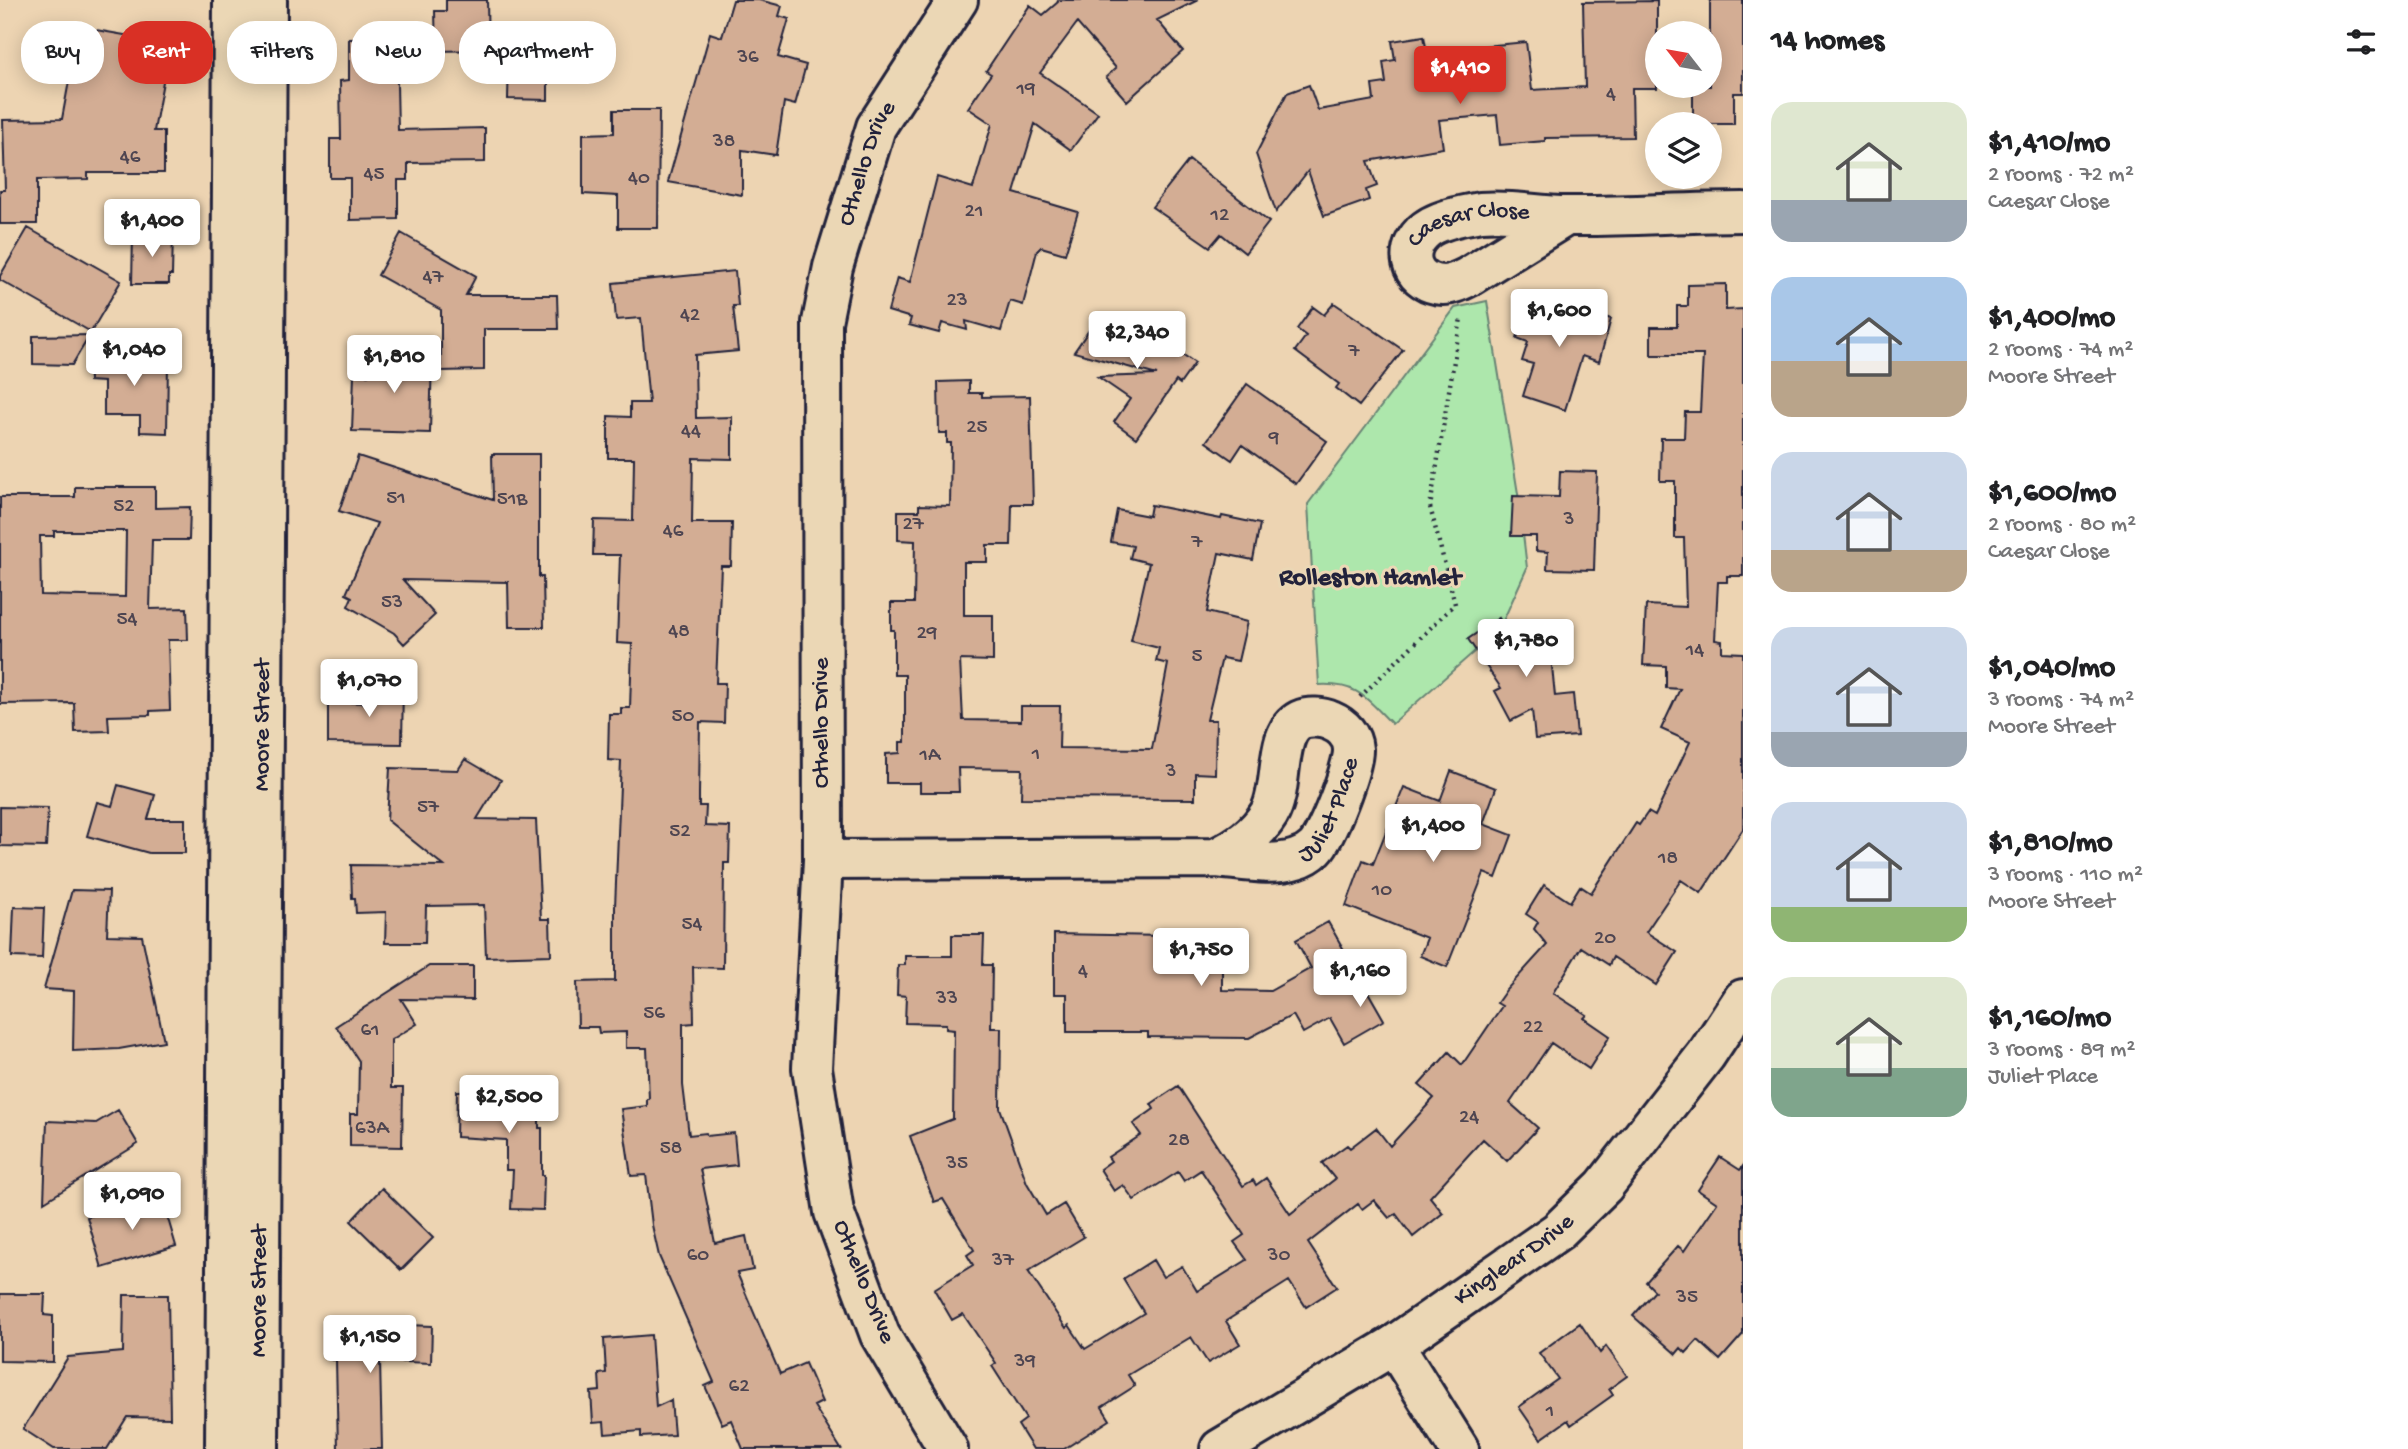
<!DOCTYPE html>
<html lang="en">
<head>
<meta charset="utf-8">
<style>
  :root { --surface:#fff; --page:#f2f2f2; --text:#202124; --muted:#757577; --accent:#d93025 }
  body { margin:0; font-family:"Gochi Hand",sans-serif; background:var(--page); color:var(--text); height:100vh; display:flex; flex-direction:column; font-size:26px; white-space:nowrap }
  * { box-sizing:border-box; margin:0 }
  p { font-size:23px; color:var(--muted) }
  .icon { flex:none; width:38px; height:38px; fill:none; stroke:currentColor; stroke-width:2; stroke-linecap:round; stroke-linejoin:round }
  .map { position:relative; flex:1; overflow:hidden }
  .sheet { display:flex; flex-direction:column; background:var(--surface); width:665px }
  .sheet>* { flex:none }
  .banner { position:absolute; left:21px; top:21px; width:665px; height:63px; display:flex; gap:14px }
  .needle { width:46px; rotate:301deg }
  .fabs { position:absolute; left:1645px; top:21px; display:grid; gap:14px }
  .fabs a { display:grid; place-items:center; width:77px; height:77px; border-radius:50%; background:var(--surface); box-shadow:0 4px 18px #0003; font-size:35px }
  .price { position:absolute; translate:-50% -60px; padding:0 16px; border-radius:7px; background:#fff; color:#222; font-size:23px; line-height:46px; filter:drop-shadow(0 2px 4px #0008) }
  .price::after { content:''; position:absolute; left:50%; top:42px; width:21px; height:16px; margin-left:-10px; background:inherit; clip-path:polygon(0 0,100% 0,50% 100%) }
  .price.selected { background:var(--accent); color:#fff }
  ul { padding:0; list-style:none }
  li { display:flex; align-items:center; gap:21px; height:175px; padding:0 28px }
  li span { display:grid; place-items:center; flex:none; width:196px; height:140px; border-radius:21px; color:#555 }
  li>.icon { margin-inline-start:auto }
  span .icon { width:84px; height:84px; fill:#fffc; stroke-width:1 }
  li b { font-size:30px }
  h2 { display:flex; justify-content:space-between; align-items:center; height:84px; padding:0 28px; font-size:30px }
  .chip { padding:0 24px; border-radius:28px; background:var(--surface); box-shadow:0 4px 18px #0003; font-size:24px; line-height:63px }
  .chip.selected { background:var(--accent); color:#fff }
  main { display:flex; flex:1; min-height:0 }
  .map>svg:first-child { display:block }
  .green { fill:#ade7ac; stroke:#688474; stroke-width:2 }
  .building { fill:#d3ad94; stroke:#22223b; stroke-width:2; fill-rule:evenodd }
  .lines { fill:none; stroke-linecap:round; stroke-linejoin:round }
  .minor-casing { stroke:#22223b; stroke-width:44 }
  .path { stroke:#22223b; stroke-width:4.5; stroke-dasharray:2 5; stroke-linecap:butt }
  .minor { stroke:#ebd7b5; stroke-width:38 }
  .labels { text-anchor:middle; dominant-baseline:central; stroke-width:6; stroke-linejoin:round; paint-order:stroke }
  .number-label { font-size:21px; fill:#4e4551 }
  .street-label { font-size:24px; fill:#22223b; stroke:#ebd7b5 }
  .neighbourhood-label { font-size:26px; font-weight:bold; fill:#22223b; stroke:#ebd7b5 }
</style>
</head>
<body>
<main>
<div class="map">
<svg width="1743" height="1449" viewBox="0 0 1743 1449">
  <rect width="100%" height="100%" fill="#edd4b2"/>
  <filter id="ink" filterUnits="userSpaceOnUse"><feTurbulence type="fractalNoise" baseFrequency=".0143" numOctaves="2"/><feDisplacementMap in="SourceGraphic" scale="14" xChannelSelector="R" yChannelSelector="G"/><feConvolveMatrix kernelMatrix="1 2 1 2 8 2 1 2 1" color-interpolation-filters="sRGB"/></filter>
  <g filter="url(#ink)">
    <!-- green -->
    <path class="green" d="M1487,301l32,199 8,68 -28,62 -107,94c-26,-26 -34,-41 -73,-39l-11,-181 147,-196z"/>
    <!-- building -->
    <path class="building" d="M446,0h41l1,50 -52,1 -1,-40h11z
      M733,0h26l23,6 -3,10 10,3 -11,38 28,8 -11,40 -11,-3 -8,53 -34,-5v45l-74,-13 42,-149 12,4z
      M1057,0h141l-41,20 26,31 -56,50 -21,-24 10,-9 -39,-45 -37,50 58,40 -27,37 -36,-26 -21,69 64,19 -13,42 -24,-7 -4,4 -14,54 -13,-4 -9,30 -35,-10 1,9 -25,-7 -3,10 -30,-8 2,-7 -23,-7 9,-33 13,4 27,-105 36,11 19,-64 -24,-16 23,-34 -5,-3 44,-66 13,10 15,-13z
      M1710,0h33v93h-9v31h-41v-38h17z
      M1657,1v87h-25l1,49 -88,1v3l-45,4 -3,-30 -58,5 4,28 -75,13 9,25 -11,4 3,10 -45,16 -16,-45 -32,41 -20,-58 31,-61 22,-8 9,25 56,-10 -2,-15 14,-2 -3,-21 12,-2 -3,-19 32,-5 4,23 58,-6 -1,-7 41,-4 6,48 53,-3 -2,-85z
      M79,27l91,16 -16,88h10v42h-76v6l-51,1v44h-37v-34h5l-2,-70 59,-1z
      M396,38l2,92 87,-2v34l-77,1v17h-10v39l-48,1v-42h-20v-39h11l-1,-58 9,-1v-41z
      M509,59h39v41l-40,-1z
      M614,110h45l-1,118h-40v-32l-35,-2v-60l31,-1z
      M1189,160l80,62 -24,31 -24,-19 -11,13 -58,-40z
      M28,228l93,53 -30,51 -91,-52v-4z
      M401,233l75,43 -10,19h91l1,34h-74v41l-43,1v-61l-63,-35z
      M133,234h40l-1,41h-3v9h-37z
      M735,271l3,35h-5l5,45 -43,4 1,63 36,-1v42l-39,-1 -1,65h40l-1,43h-10l-5,117h9l-1,40 -24,-1 -1,72v12h7l-1,20 25,1 -1,36h-5l-1,105 -30,-1 1,56 -11,1v61l6,50 17,-2 1,3 27,-3 3,32 -37,4 15,74 31,-7 7,34 -16,3 43,101 25,-11 17,39 -8,4 27,43h-98l-12,-29 -9,4 -17,-38 9,-4 -55,-126 -7,-31 -6,-50 -15,1 -10,-67 26,-3v-7h2l-2,-51h-21v-16l-27,1 -1,-6h-20l-1,-45 38,-1v-74l6,-146 -13,-1 1,-46h12v-6h9l2,-64 -15,-1 3,-88h-27l1,-35 39,1 1,-63h-26v-42l22,1v-14h19l-8,-85 -25,2 -3,-37z
      M1726,284v26l17,-1v267h-16v6h-9l-3,58 7,1v11l21,1v176l-42,64 -20,-13 -35,52 31,20 -21,33 -43,-28 -4,8 -28,-18 -28,46 34,22 -3,3 26,18 -21,33 -38,-26 -41,60 28,25 -31,33 -24,-22 -53,58 13,16 -30,24 -17,-23 -7,4 -15,-18 -12,9 -4,-5 -50,39 29,44 -31,20 -17,-26 -63,40 14,23 -32,19 -17,-26 -63,38 7,11 -33,21 8,13 -46,29h-31l-15,-24 8,-6 -34,-53 4,-3 -33,-49 -11,6 -18,-31 39,-24 -6,-10 7,-5 -31,-51 -9,3 -24,-66 43,-17 1,-89 -8,-1v-5l-41,-1 1,-27 -9,-1 1,-30h7v-9h47v-21h32l-1,30h9l-1,63h10l-1,80 27,75 19,32 18,-11 20,33 -56,34 38,57 3,-3 16,24 59,-36 -21,-34 30,-19 10,17 19,-11 15,25 50,-31 -13,-18 10,-7 -43,-65 -17,11 -6,-9 -44,28 -11,-15 -9,6 -14,-22 11,-8 -3,-4 33,-22 -8,-11 21,-15 -3,-5 27,-18 65,100 10,-6 3,5 10,-7 24,36 45,-35 -13,-16 25,-18 3,3 26,-20 14,18 44,-48 -15,-13 30,-33 13,13 40,-59 -5,-3 9,-13 41,-45 -13,-16 4,-7 -12,-8 18,-29 26,17 10,-16 11,7 45,-70 3,2 9,-13 7,4 35,-74 -29,-13 19,-40 -14,-1v-22l-23,-1 3,-60 40,2 -2,-69h-9v-57h-15l1,-43h23l1,-26h15l3,-57h-52v-28h26v-21h11v-21z
      M1334,303l69,47 -44,56 -23,-18 3,-4 -44,-33 11,-15 -9,-7 16,-22 11,8z
      M1528,303l28,9 3,-9 52,16 -12,43 -17,-6 -17,54 -42,-14 10,-32 -11,-3 6,-19 -11,-4z
      M1096,320l36,24 11,-17 52,36 -15,21 -4,-3 -40,57 -22,-16 16,-23 -32,-22 59,-2 -83,-23z
      M90,335l-18,30 -39,-1v-28z
      M368,354l64,2 -2,77 -78,-2 2,-56h14z
      M88,355h62v6h18l-1,72 -27,-1v-16h-36v-34l-15,-1z
      M969,381v12h13v4l48,-1 3,108h-21l-1,41h-24v17h-23v53h29v46l-33,-1 3,60 58,1v-15h39l-1,42 93,1 16,-85 -12,-3 3,-13 -28,-7 18,-78 -19,-5 3,-12 -22,-4 6,-32 32,6 2,-11 70,14 1,-3 38,8 -7,36 -34,-7 -12,59 40,10 -9,39 -16,-3 -15,62h9l-1,54 -20,-1v26l-174,-1 1,-29 -64,-1 1,24h-39v-9h-34v-29l14,-1v-11h5v-67h-11v-45h-3v-27h23l1,-62 -17,-1v-29h21v-6l31,1 1,-63h-4v-10h-8l-1,-51z
      M1247,384l80,57 -31,43 -54,-39 -10,15 -26,-18z
      M492,454h47v123h4l1,50h-35l-1,-45 -105,-2 32,35 -31,29 -10,-11 -46,-27 4,-9 -6,-3 31,-71 -38,-12 19,-55 135,44z
      M1560,471l37,1 -3,98 -47,-1 1,-17 -12,-1v-15h-25l2,-40 46,1z
      M75,487h80v21l35,-1 -1,33h-37l-2,69 37,-1 1,32h-20l2,70 -20,1v4l-42,1 1,15 -34,1 -1,-29 -74,1v-207h75zM54,531h72l-1,66 -84,-2 -1,-59h14z
      M1499,618l13,19 18,-12 21,32 4,39 18,-2 4,42 -42,3 -3,-29 -21,11 -16,-30 6,-3 -33,-49z
      M375,685h28l-1,59 -74,-1v-41l46,1z
      M465,759l36,21 -24,39 59,1 5,99h9l1,36 -65,2 -2,-52 -58,1 -1,37h-40l1,-31 -30,1 -1,-15h-3l-1,-33 93,1 -57,-46 3,-52 68,2z
      M1451,771l45,17 -13,36 29,11 -16,43 -12,-5 -37,94 -27,-11 7,-18 -81,-32 17,-46 10,4 31,-77 36,14z
      M118,785l37,10 -7,24h37v34h-36l-62,-17 10,-34 15,4z
      M0,807l48,1 -2,39 -46,-1z
      M72,890l37,1 -2,44 35,1 22,105 -45,8 -46,2 1,-60 -30,-2z
      M14,907l30,1 -2,50 -30,-1z
      M1328,922l56,98 -40,23 -14,-25 -27,15 -10,-18 -44,23 -101,-1v-5h-81v-38h-13v-60l168,3v53l48,1 41,-23 -15,-28z
      M429,966h44v34l-72,-1 16,25 -26,16v48h12l-1,59 -52,-1v-32h8l1,-53 -23,-35z
      M539,1085v43h3v47h2l-1,35 -32,-1 2,-39h-7v-30l-50,-3 1,-46 53,-1v-4z
      M118,1110l20,34 -94,58 3,-81 49,2z
      M1720,1157l20,13 3,-4v168l-23,26 -22,-20 -12,13 -5,-5 -5,6 -43,-38 22,-25 -9,-9 32,-36 6,5 33,-48 -19,-13z
      M382,1188l51,50 -32,32 -50,-49z
      M161,1195l15,51 -74,22 -15,-51z
      M0,1294h45l-1,21 9,1v46l-53,-1z
      M124,1295h44l2,123 -43,-1 -20,32h-53l-31,-20 45,-72 55,-5z
      M333,1322l99,4 -1,37 -51,-2 2,88h-44l-2,-89h-4z
      M1580,1323l20,30 6,-7 21,30 -18,13 4,6 -42,30 -3,-5 -27,19 -22,-32 39,-28 -19,-26z
      M651,1335l5,72 15,-7 3,35 -33,2v-6l-36,3 -1,-12 -11,1 -2,-31 9,-1 -1,-17 7,-1 -2,-34z"/>
    <g class="lines">
      <!-- minor casing -->
      <g class="minor-casing">
        <g id="minor">
          <path id="s1" d="M1566,216l-98,61c-8,4 -16,8 -25,8 -30,-1 -42,-31 -21,-52 12,-13 41,-18 59,-21 29,-3 57,4 86,4 58,1 117,-4 176,-4"/>
          <path id="s2" d="M823,860l393,-2c25,2 56,9 80,1 7,-2 14,-6 19,-11 12,-12 39,-82 38,-99 -1,-13 -10,-23 -22,-28 -9,-4 -22,-5 -31,-1 -27,14 -15,67 -31,94 -13,21 -31,33 -53,44"/>
          <path d="M1394,1345l65,104"/>
          <path d="M225,1449l8,-1449"/>
          <path id="s3" d="M259,1449l8,-1449"/>
          <path id="s4" d="M948,1449l-68,-114 -46,-123 -22,-144 11,-208 -1,-538 11,-55 43,-140 82,-127"/>
          <path id="s5" d="M1220,1449l174,-104 164,-114 46,-45 102,-131 37,-56"/>
        </g>
      </g>
      <!-- path -->
      <path class="path" d="M1360,697l95,-93 -25,-97 31,-189"/>
      <!-- minor -->
      <use href="#minor" class="minor"/>
    </g>
  </g>
  <g class="labels">
    <!-- number labels -->
    <g class="number-label">
      <text x="748" y="58">36</text>
      <text x="1026" y="90">19</text>
      <text x="1611" y="95">4</text>
      <text x="724" y="142">38</text>
      <text x="130" y="158">46</text>
      <text x="374" y="175">45</text>
      <text x="639" y="179">40</text>
      <text x="974" y="212">21</text>
      <text x="1220" y="216">12</text>
      <text x="433" y="278">47</text>
      <text x="957" y="301">23</text>
      <text x="690" y="316">42</text>
      <text x="1354" y="352">7</text>
      <text x="977" y="428">25</text>
      <text x="691" y="432">44</text>
      <text x="1274" y="439">9</text>
      <text x="396" y="499">51</text>
      <text x="512" y="500">51B</text>
      <text x="124" y="507">52</text>
      <text x="1569" y="520">3</text>
      <text x="913" y="525">27</text>
      <text x="673" y="532">46</text>
      <text x="1197" y="543">7</text>
      <text x="392" y="603">53</text>
      <text x="127" y="620">54</text>
      <text x="679" y="632">48</text>
      <text x="927" y="634">29</text>
      <text x="1695" y="651">14</text>
      <text x="1197" y="657">5</text>
      <text x="683" y="717">50</text>
      <text x="1036" y="755">1</text>
      <text x="930" y="756">1A</text>
      <text x="1171" y="772">3</text>
      <text x="428" y="808">57</text>
      <text x="680" y="832">52</text>
      <text x="1668" y="859">18</text>
      <text x="1382" y="891">10</text>
      <text x="692" y="925">54</text>
      <text x="1605" y="939">20</text>
      <text x="1083" y="972">4</text>
      <text x="947" y="999">33</text>
      <text x="654" y="1014">56</text>
      <text x="1533" y="1028">22</text>
      <text x="370" y="1031">61</text>
      <text x="1469" y="1118">24</text>
      <text x="372" y="1129">63A</text>
      <text x="1179" y="1141">28</text>
      <text x="671" y="1149">58</text>
      <text x="957" y="1164">35</text>
      <text x="698" y="1256">60</text>
      <text x="1279" y="1256">30</text>
      <text x="1003" y="1261">37</text>
      <text x="1687" y="1298">35</text>
      <text x="1025" y="1362">39</text>
      <text x="739" y="1387">62</text>
      <text x="1550" y="1412">1</text>
    </g>
    <!-- street labels -->
    <g class="street-label">
      <text stroke="none"><textPath href="#s4" startOffset="1321">Othello Drive</textPath></text>
      <text stroke="none"><textPath href="#s1" startOffset="264">Caesar Close</textPath></text>
      <text transform="translate(822 723) rotate(-90)">Othello Drive</text>
      <text stroke="none"><textPath href="#s3" startOffset="724">Moore Street</textPath></text>
      <text stroke="none"><textPath href="#s2" startOffset="536">Juliet Place</textPath></text>
      <text stroke="none"><textPath href="#s5" startOffset="350">Kinglear Drive</textPath></text>
      <text transform="translate(863 1282) rotate(68)">Othello Drive</text>
      <text stroke="none"><textPath href="#s3" startOffset="158">Moore Street</textPath></text>
    </g>
    <!-- neighbourhood labels -->
    <g class="neighbourhood-label">
      <text x="1370" y="579">Rolleston Hamlet</text>
    </g>
  </g>
</svg>
<div class="fabs">
<a><svg class="needle" viewBox="-14 -14 28 28"><path d="M0-13l5 13h-10z" fill="#e53935"/><path d="M0 13l5-13h-10z" fill="#757577"/></svg></a>
<a><svg class="icon" aria-label="layers" viewBox="0 0 24 24"><path d="M12 4l9 5-9 5-9-5zM3 14l9 5 9-5"/></svg></a>
</div>
<b class="price selected" style="left:1460px;top:106px">$1,410</b>
<b class="price" style="left:152px;top:259px">$1,400</b>
<b class="price" style="left:1559px;top:349px">$1,600</b>
<b class="price" style="left:1137px;top:371px">$2,340</b>
<b class="price" style="left:134px;top:388px">$1,040</b>
<b class="price" style="left:394px;top:395px">$1,810</b>
<b class="price" style="left:1526px;top:679px">$1,780</b>
<b class="price" style="left:369px;top:719px">$1,070</b>
<b class="price" style="left:1433px;top:864px">$1,400</b>
<b class="price" style="left:1201px;top:988px">$1,750</b>
<b class="price" style="left:1360px;top:1009px">$1,160</b>
<b class="price" style="left:509px;top:1135px">$2,500</b>
<b class="price" style="left:132px;top:1232px">$1,090</b>
<b class="price" style="left:370px;top:1375px">$1,150</b>
<div class="banner">
<a class="chip">Buy</a>
<a class="chip selected">Rent</a>
<a class="chip">Filters</a>
<a class="chip">New</a>
<a class="chip">Apartment</a>
</div>
</div>
<section class="sheet">
<h2>14 homes<svg class="icon" aria-label="filters" viewBox="0 0 24 24"><path d="M4 7h16M4 17h16"/><circle cx="9" cy="7" r="2"/><circle cx="15" cy="17" r="2"/></svg></h2>
<ul>
<li><span style="background:linear-gradient(#dfe7d0 70%,#9aa5b1 0)"><svg class="icon" aria-label="home" viewBox="0 0 24 24"><path d="M3 11l9-7 9 7M6 9v11h12V9"/></svg></span><div><b>$1,410/mo</b><p>2 rooms · 72 m²</p><p>Caesar Close</p></div></li>
<li><span style="background:linear-gradient(#a9c7e8 60%,#b9a48a 0)"><svg class="icon" aria-label="home" viewBox="0 0 24 24"><path d="M3 11l9-7 9 7M6 9v11h12V9"/></svg></span><div><b>$1,400/mo</b><p>2 rooms · 74 m²</p><p>Moore Street</p></div></li>
<li><span style="background:linear-gradient(#c9d6e8 70%,#b9a48a 0)"><svg class="icon" aria-label="home" viewBox="0 0 24 24"><path d="M3 11l9-7 9 7M6 9v11h12V9"/></svg></span><div><b>$1,600/mo</b><p>2 rooms · 80 m²</p><p>Caesar Close</p></div></li>
<li><span style="background:linear-gradient(#c9d6e8 75%,#9aa5b1 0)"><svg class="icon" aria-label="home" viewBox="0 0 24 24"><path d="M3 11l9-7 9 7M6 9v11h12V9"/></svg></span><div><b>$1,040/mo</b><p>3 rooms · 74 m²</p><p>Moore Street</p></div></li>
<li><span style="background:linear-gradient(#c9d6e8 75%,#8fb573 0)"><svg class="icon" aria-label="home" viewBox="0 0 24 24"><path d="M3 11l9-7 9 7M6 9v11h12V9"/></svg></span><div><b>$1,810/mo</b><p>3 rooms · 110 m²</p><p>Moore Street</p></div></li>
<li><span style="background:linear-gradient(#dfe7d0 65%,#7fa58c 0)"><svg class="icon" aria-label="home" viewBox="0 0 24 24"><path d="M3 11l9-7 9 7M6 9v11h12V9"/></svg></span><div><b>$1,160/mo</b><p>3 rooms · 89 m²</p><p>Juliet Place</p></div></li>
</ul>
</section>
</main>
</body>
</html>
